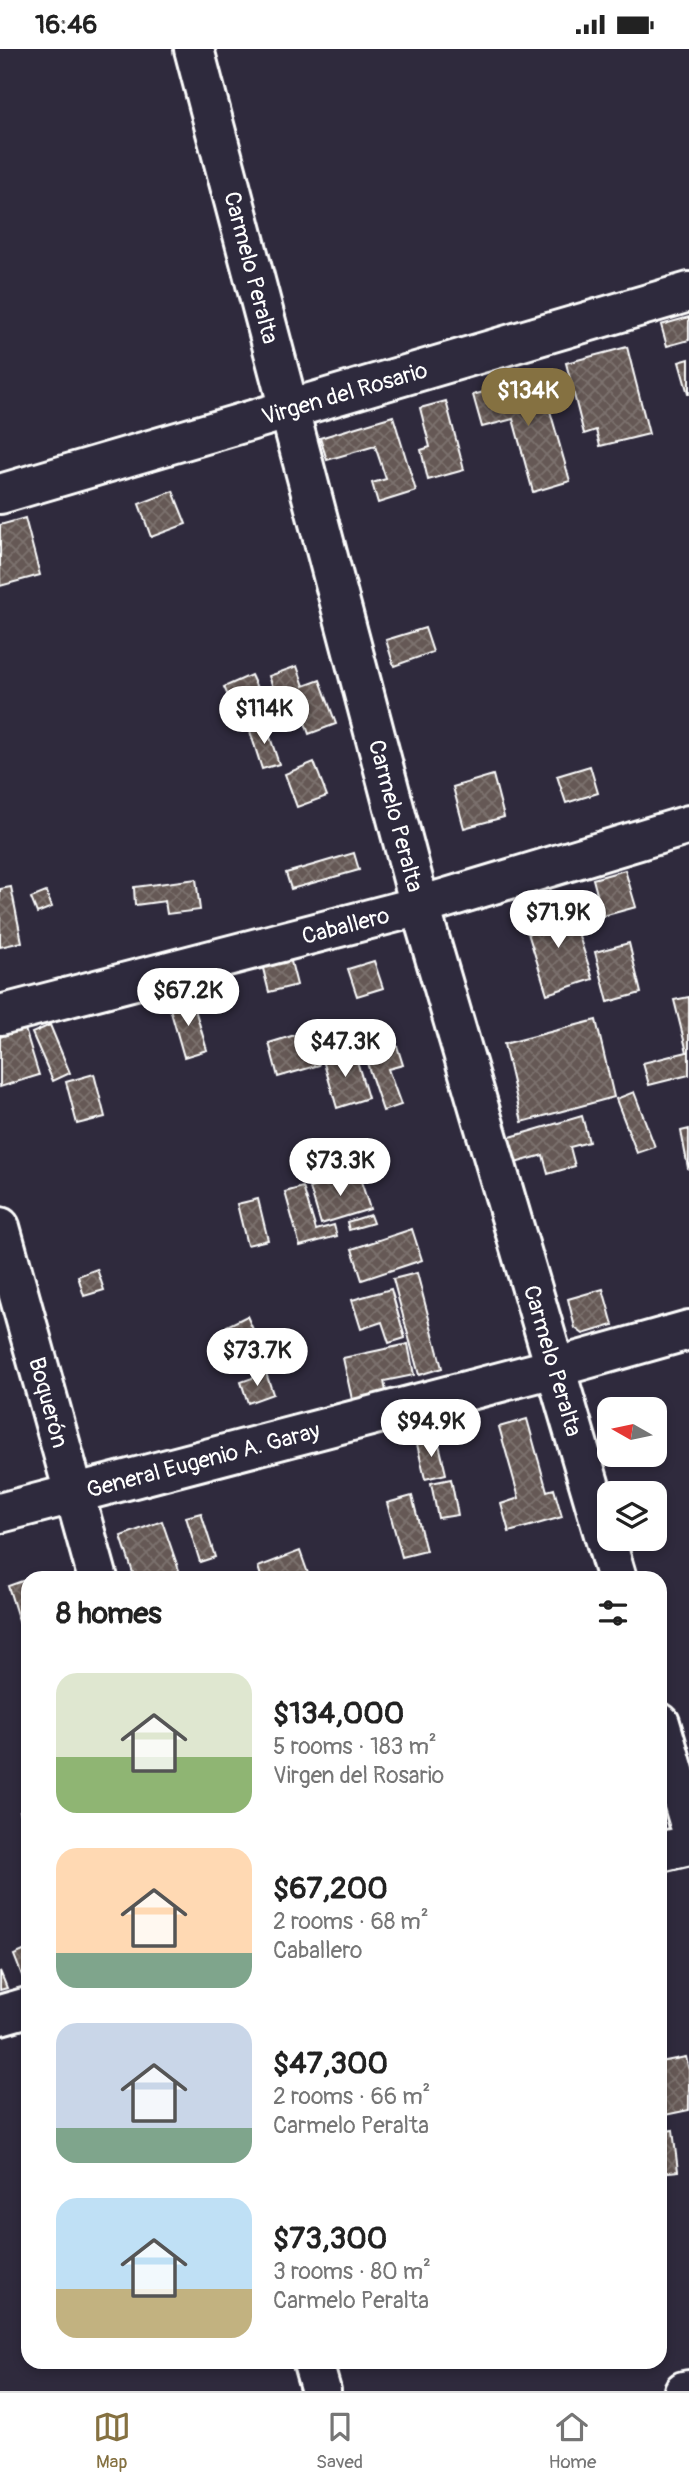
<!DOCTYPE html>
<html lang="en">
<head>
<meta charset="utf-8">
<style>
  :root { --surface:#fff; --page:#f2f2f2; --text:#222; --muted:#767676; --line:#e0e0e0; --accent:#857141 }
  body { margin:0; font-family:Pangolin,sans-serif; background:var(--page); color:var(--text); height:100vh; display:flex; flex-direction:column; font-size:26px; white-space:nowrap }
  * { box-sizing:border-box; margin:0 }
  p { font-size:23px; color:var(--muted) }
  .icon { flex:none; width:38px; height:38px; fill:none; stroke:currentColor; stroke-width:2; stroke-linecap:round; stroke-linejoin:round }
  .map { position:relative; flex:1; overflow:hidden }
  .sheet { position:absolute; left:21px; top:1522px; width:646px; height:798px; display:flex; flex-direction:column; background:var(--surface); border-radius:21px; box-shadow:0 4px 10px #0003 }
  .sheet>* { flex:none }
  .needle { width:46px; rotate:279deg }
  .controls { position:absolute; left:597px; top:1348px; display:grid; gap:14px }
  .controls a { display:grid; place-items:center; width:70px; height:70px; border-radius:14px; background:var(--surface); box-shadow:0 4px 10px #0003; font-size:35px }
  .price { position:absolute; translate:-50% -60px; padding:0 16px; border-radius:24px; background:#fff; color:#222; font-size:23px; line-height:46px; filter:drop-shadow(0 2px 4px #0008) }
  .price::after { content:''; position:absolute; left:50%; top:42px; width:21px; height:16px; margin-left:-10px; background:inherit; clip-path:polygon(0 0,100% 0,50% 100%) }
  .price.selected { background:var(--accent); color:#fff }
  ul { padding:0; list-style:none }
  li { display:flex; align-items:center; gap:21px; height:175px; padding:0 35px }
  li span { display:grid; place-items:center; flex:none; width:196px; height:140px; border-radius:21px; color:#555 }
  li>.icon { margin-inline-start:auto }
  span .icon { width:84px; height:84px; fill:#fffc; stroke-width:1 }
  li b { font-size:30px }
  h2 { display:flex; justify-content:space-between; align-items:center; height:84px; padding:0 35px; font-size:30px }
  .status { display:flex; justify-content:space-between; align-items:center; height:49px; padding:0 35px; background:var(--surface); direction:ltr }
  .status svg { height:19px; fill:currentColor }
  .dock { display:flex; justify-content:space-around; align-items:center; height:98px; border-top:2px solid var(--line); background:var(--surface); font-size:19px; color:var(--muted) }
  .dock a { display:grid; justify-items:center; gap:4px }
  .dock .selected { color:var(--accent) }
  .map>svg:first-child { display:block }
  .building { fill:url(#building-cross-hatch); stroke:#fff; stroke-width:2 }
  .lines { fill:none; stroke-linecap:round; stroke-linejoin:round }
  .minor-casing { stroke:#fff; stroke-width:44 }
  .minor { stroke:#2f2a3d; stroke-width:38 }
  .labels { text-anchor:middle; dominant-baseline:central; stroke-width:6; stroke-linejoin:round; paint-order:stroke }
  .street-label { font-size:23px; fill:#fff; stroke:#2f2a3d }
</style>
</head>
<body>
<div class="status"><b>16:46</b><svg viewBox="0 0 49 12"><path d="M0 12V9h3v3zM5 12V6h3v6zM10 12V3h3v9zM15 12V0h3v12zM26 1h20v11H26zM47 4h2v5h-2z"/></svg></div>
<div class="map">
<svg width="689" height="2342" viewBox="0 0 689 2342">
  <defs>
    <pattern id="building-cross-hatch" width="8" height="8" patternUnits="userSpaceOnUse" patternTransform="scale(1.75)"><rect width="8" height="8" fill="#655954"/><path d="M0 0l8 8M0 8l8-8" fill="none" stroke="#7c726e"/></pattern>
  </defs>
  <rect width="100%" height="100%" fill="#2f2a3d"/>
  <filter id="ink" filterUnits="userSpaceOnUse"><feTurbulence type="fractalNoise" baseFrequency=".0143" numOctaves="2"/><feDisplacementMap in="SourceGraphic" scale="14" xChannelSelector="R" yChannelSelector="G"/><feConvolveMatrix kernelMatrix="1 2 1 2 8 2 1 2 1" color-interpolation-filters="sRGB"/></filter>
  <g filter="url(#ink)">
    <!-- building -->
    <path class="building" d="M689,268v23l-22,6 -6,-21z
      M627,298l22,87 -49,12 -4,-16 -12,4 -18,-71z
      M689,310v35h-1l-9,-32z
      M540,327l30,105 -37,11 -20,-73 -31,8 -9,-32z
      M446,352l18,69 -36,10 -7,-30 9,-3 -10,-39z
      M393,367l23,75 -38,12 -6,-20 14,-4 -11,-33 -48,14 -7,-22z
      M173,442l13,33 -35,13 -12,-33z
      M25,469l15,57 -40,11v-61z
      M425,579l8,24 -39,14 -8,-26z
      M297,617l7,20 16,-6 16,44 -27,10 -6,-17 -17,6 -17,-47z
      M251,626l12,26 -27,12 -12,-26z
      M268,653l8,11 -8,6 -8,-11z
      M265,673l14,42 -17,5 -13,-41z
      M314,713l13,34 -30,11 -12,-33z
      M590,717l8,27 -32,10 -9,-27z
      M493,726l11,42 -40,11 -11,-41z
      M354,804l5,17 -68,19 -5,-16z
      M625,821l11,37 -33,9 -10,-37z
      M196,830l4,31 -33,4 -2,-13 -30,4 -1,-18z
      M11,838l11,55 -22,5v-58z
      M46,843l6,15 -15,6 -6,-15z
      M569,856l24,74 -46,15 -23,-74z
      M629,894l12,50 -33,9 -13,-50z
      M287,897l10,39 -28,7 -10,-39z
      M374,912l9,27 -26,8 -9,-27z
      M689,948v78l-40,10 -6,-22 44,-11 -13,-52z
      M192,950l15,51 -23,7 -15,-52z
      M596,971l18,77 -92,25 -18,-78z
      M50,976l20,48 -17,8 -21,-48z
      M25,980l14,46 -39,12v-50z
      M308,982l11,34 -41,12 -9,-34z
      M397,997l6,19 -15,4 13,36 -18,6 -18,-54z
      M354,1002l14,47 -31,10 -14,-48z
      M94,1025l11,43 -28,7 -11,-42z
      M634,1043l21,55 -18,6 -21,-54z
      M582,1067l7,26 -19,5 5,19 -27,8 -5,-19 -28,8 -8,-25z
      M689,1080v38l-1,1 -7,-37z
      M358,1123l12,37 -49,15 -11,-36z
      M303,1138l13,43 18,-5 3,11 -37,10 -15,-54z
      M258,1150l10,41 -21,5 -10,-41z
      M370,1166l3,8 -24,7 -2,-8z
      M412,1180l10,31 -60,20 -10,-31z
      M97,1220l7,21 -20,6 -6,-20z
      M417,1224l25,95 -23,7 -26,-96z
      M391,1240l14,49 -16,5 -7,-21 -21,7 -9,-29z
      M603,1240l10,36 -30,9 -8,-6 -7,-29z
      M247,1267l8,18 -19,10 -9,-18z
      M408,1295l6,31 -30,6 3,16 -34,7 -10,-46z
      M266,1324l7,21 -25,9 -7,-21z
      M527,1370l20,72 7,-2 8,28 -53,15 -8,-28 18,-6 -20,-71z
      M438,1391l8,34 -21,5 -8,-35z
      M451,1430l7,36 -20,3 -7,-35z
      M412,1447l14,55 -24,6 -15,-54z
      M201,1464l14,44 -15,5 -14,-45z
      M162,1472l20,58h-47l-14,-43z
      M300,1502l10,28h-48l-4,-12z
      M28,1530v57l-4,1 -16,-51z
      M28,1760v27l-1,1 -7,-26z
      M28,1900v38l-1,1 -13,-33z
      M0,1922l7,17 -7,2z
      M686,2008l3,13v40l-29,6v-54z
      M673,2081l5,41 -18,2v-41z"/>
    <g class="lines">
      <!-- minor casing -->
      <g class="minor-casing">
        <g id="minor">
          <path id="s1" d="M194,0l226,857 197,673"/>
          <path id="s2" d="M0,445l689,-202"/>
          <path id="s3" d="M0,966l420,-109 269,-81"/>
          <path id="s4" d="M0,1178l98,352"/>
          <path id="s5" d="M0,1464l554,-145 135,-38"/>
          <path d="M660,1674l29,99"/>
          <path d="M660,1803l29,-7"/>
          <path d="M0,1966l28,-8"/>
          <path d="M313,2314l8,28"/>
          <path d="M684,2342l5,-1"/>
        </g>
      </g>
      <!-- minor -->
      <use href="#minor" class="minor"/>
    </g>
  </g>
  <g class="labels">
    <!-- street labels -->
    <g class="street-label">
      <text stroke="none"><textPath href="#s1" startOffset="226">Carmelo Peralta</textPath></text>
      <text stroke="none"><textPath href="#s2" startOffset="359">Virgen del Rosario</textPath></text>
      <text stroke="none"><textPath href="#s1" startOffset="793">Carmelo Peralta</textPath></text>
      <text stroke="none"><textPath href="#s3" startOffset="357">Caballero</textPath></text>
      <text stroke="none"><textPath href="#s1" startOffset="1360">Carmelo Peralta</textPath></text>
      <text stroke="none"><textPath href="#s4" startOffset="182">Boquerón</textPath></text>
      <text stroke="none"><textPath href="#s5" startOffset="210">General Eugenio A. Garay</textPath></text>
    </g>
  </g>
</svg>
<div class="controls">
<a><svg class="needle" viewBox="-14 -14 28 28"><path d="M0-13l5 13h-10z" fill="#e53935"/><path d="M0 13l5-13h-10z" fill="#767676"/></svg></a>
<a><svg class="icon" aria-label="layers" viewBox="0 0 24 24"><path d="M12 4l9 5-9 5-9-5zM3 14l9 5 9-5"/></svg></a>
</div>
<b class="price selected" style="left:528px;top:379px">$134K</b>
<b class="price" style="left:264px;top:697px">$114K</b>
<b class="price" style="left:558px;top:901px">$71.9K</b>
<b class="price" style="left:188px;top:979px">$67.2K</b>
<b class="price" style="left:345px;top:1030px">$47.3K</b>
<b class="price" style="left:340px;top:1149px">$73.3K</b>
<b class="price" style="left:257px;top:1339px">$73.7K</b>
<b class="price" style="left:431px;top:1410px">$94.9K</b>
<section class="sheet">
<h2>8 homes<svg class="icon" aria-label="filters" viewBox="0 0 24 24"><path d="M4 7h16M4 17h16"/><circle cx="9" cy="7" r="2"/><circle cx="15" cy="17" r="2"/></svg></h2>
<ul>
<li><span style="background:linear-gradient(#dfe7d0 60%,#8fb573 0)"><svg class="icon" aria-label="home" viewBox="0 0 24 24"><path d="M3 11l9-7 9 7M6 9v11h12V9"/></svg></span><div><b>$134,000</b><p>5 rooms · 183 m²</p><p>Virgen del Rosario</p></div></li>
<li><span style="background:linear-gradient(#ffd9b3 75%,#7fa58c 0)"><svg class="icon" aria-label="home" viewBox="0 0 24 24"><path d="M3 11l9-7 9 7M6 9v11h12V9"/></svg></span><div><b>$67,200</b><p>2 rooms · 68 m²</p><p>Caballero</p></div></li>
<li><span style="background:linear-gradient(#c9d6e8 75%,#7fa58c 0)"><svg class="icon" aria-label="home" viewBox="0 0 24 24"><path d="M3 11l9-7 9 7M6 9v11h12V9"/></svg></span><div><b>$47,300</b><p>2 rooms · 66 m²</p><p>Carmelo Peralta</p></div></li>
<li><span style="background:linear-gradient(#bfe0f5 65%,#c2b280 0)"><svg class="icon" aria-label="home" viewBox="0 0 24 24"><path d="M3 11l9-7 9 7M6 9v11h12V9"/></svg></span><div><b>$73,300</b><p>3 rooms · 80 m²</p><p>Carmelo Peralta</p></div></li>
</ul>
</section>
</div>
<nav class="dock">
<a class="selected"><svg class="icon" aria-label="map" viewBox="0 0 24 24"><path d="M3 6l6-2 6 2 6-2v14l-6 2-6-2-6 2zM9 4v14M15 6v14"/></svg>Map</a>
<a><svg class="icon" aria-label="saved" viewBox="0 0 24 24"><path d="M7 4h10v16l-5-4-5 4z"/></svg>Saved</a>
<a><svg class="icon" aria-label="home" viewBox="0 0 24 24"><path d="M3 11l9-7 9 7M6 9v11h12V9"/></svg>Home</a>
</nav>
</body>
</html>
